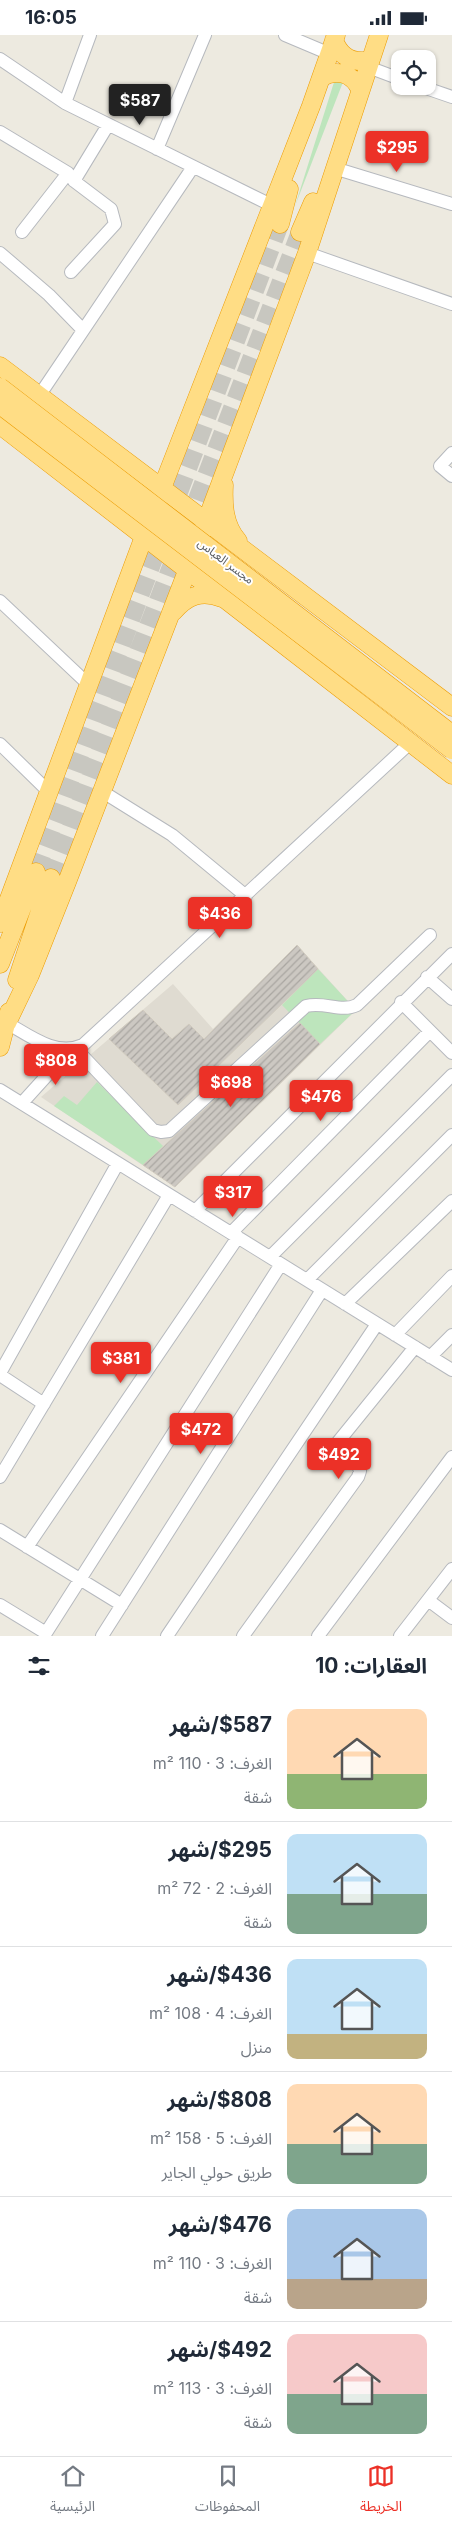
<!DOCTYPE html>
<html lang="ar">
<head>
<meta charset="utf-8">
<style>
  :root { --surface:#fff; --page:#f2f2f3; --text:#1f2937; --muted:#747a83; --line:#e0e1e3; --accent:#ec3127 }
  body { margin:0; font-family:Inter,"Noto Sans Arabic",sans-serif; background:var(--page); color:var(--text); direction:rtl; height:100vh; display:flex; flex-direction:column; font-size:19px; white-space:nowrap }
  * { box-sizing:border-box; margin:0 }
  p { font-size:16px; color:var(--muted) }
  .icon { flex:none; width:28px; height:28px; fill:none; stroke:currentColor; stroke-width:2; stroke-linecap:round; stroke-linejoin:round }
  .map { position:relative; height:1601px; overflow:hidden; direction:ltr }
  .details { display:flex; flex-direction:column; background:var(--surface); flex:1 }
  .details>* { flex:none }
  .tools { position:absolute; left:391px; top:15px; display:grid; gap:10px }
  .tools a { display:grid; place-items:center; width:45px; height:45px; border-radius:10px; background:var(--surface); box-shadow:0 1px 4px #0004; font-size:25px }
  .price { position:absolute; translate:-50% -42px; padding:0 11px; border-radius:5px; background:var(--accent); color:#fff; font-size:16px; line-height:32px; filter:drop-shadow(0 1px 2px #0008) }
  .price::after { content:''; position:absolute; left:50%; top:30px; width:15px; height:11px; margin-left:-8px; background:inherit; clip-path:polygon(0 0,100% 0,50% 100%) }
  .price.active { background:#222; color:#fff }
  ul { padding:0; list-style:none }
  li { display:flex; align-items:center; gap:15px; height:125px; padding:0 25px }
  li+li { border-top:1px solid var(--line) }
  li span { display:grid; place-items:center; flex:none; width:140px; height:100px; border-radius:10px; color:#555 }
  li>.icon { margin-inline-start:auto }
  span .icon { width:60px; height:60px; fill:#fffc; stroke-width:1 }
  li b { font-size:21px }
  h2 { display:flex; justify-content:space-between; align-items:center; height:60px; padding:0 25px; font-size:21px }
  .status { display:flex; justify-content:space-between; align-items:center; height:35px; padding:0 25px; background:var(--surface); direction:ltr }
  .status svg { height:14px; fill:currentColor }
  .tab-bar { display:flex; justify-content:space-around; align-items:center; height:70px; border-top:1px solid var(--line); background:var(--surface); font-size:14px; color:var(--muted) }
  .tab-bar a { display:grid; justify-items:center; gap:2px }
  .tab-bar .active { color:var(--accent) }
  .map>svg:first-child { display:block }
  .education { fill:#dfdbd1 }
  .green { fill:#bde5bc }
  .building { fill:url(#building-hatch); stroke:#d1cbbf }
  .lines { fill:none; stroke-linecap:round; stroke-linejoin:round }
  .highway-tunnel { stroke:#c8c7c0; stroke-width:18; stroke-dasharray:18 9; stroke-linecap:butt }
  .minor-casing { stroke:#b6b9be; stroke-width:14 }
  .highway-casing { stroke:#ed9c00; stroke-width:19 }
  .minor { stroke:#fff; stroke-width:12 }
  .highway { stroke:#ffdd85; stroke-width:18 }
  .highway-bridge-casing { stroke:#ed9c00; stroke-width:19; stroke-linecap:butt }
  .highway-bridge { stroke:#ffdd85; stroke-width:18 }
  .labels { text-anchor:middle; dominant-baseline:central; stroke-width:4; stroke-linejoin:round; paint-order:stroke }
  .street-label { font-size:12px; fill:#595d62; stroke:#fff }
</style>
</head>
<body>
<div class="status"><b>16:05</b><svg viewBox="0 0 49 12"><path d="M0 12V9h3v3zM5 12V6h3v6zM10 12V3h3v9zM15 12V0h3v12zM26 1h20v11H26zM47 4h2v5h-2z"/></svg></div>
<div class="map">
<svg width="452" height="1601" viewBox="0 0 452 1601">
  <defs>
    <pattern id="building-hatch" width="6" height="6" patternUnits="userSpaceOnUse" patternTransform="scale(1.25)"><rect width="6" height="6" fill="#ccc8c2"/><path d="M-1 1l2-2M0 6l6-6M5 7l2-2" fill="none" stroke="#a9a6a1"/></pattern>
  </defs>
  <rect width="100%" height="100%" fill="#edeae0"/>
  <!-- education -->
  <path class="education" d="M297,910l59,65 -181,177 -134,-90 132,-113 40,45z"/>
  <!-- green -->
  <path class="green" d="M335,44l8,3 -48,124z
    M318,934l38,41 -36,34 -38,-39z
    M97,1047l66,64 -20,19 -89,-59 10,-10 13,9z"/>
  <!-- building -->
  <path class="building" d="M297,910l21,24 -140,136 -69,-66 34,-29 29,29 17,-15 15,15z
    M300,988l20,21 -145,143 -32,-22z"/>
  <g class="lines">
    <!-- highway-tunnel -->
    <path class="highway-tunnel" d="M36,837l244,-648
      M51,843l249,-646"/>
    <!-- minor casing -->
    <g class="minor-casing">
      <path id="minor" d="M285,0l45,19
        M0,24l65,44 208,103
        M368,32l32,12
        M420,51l32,11
        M65,68l25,-68
        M0,97l68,41 6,8 37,28 4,15 -44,48
        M157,114l48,-114
        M334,133l118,36
        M74,146l34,-56
        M22,197l46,-59
        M0,218l49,42 34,35
        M307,218l145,51
        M39,361l154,-229
        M452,418l-12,13 12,10
        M0,566l88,83
        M0,709l48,47
        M103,757l69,43 74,61
        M427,942l25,22
        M401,967l51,51
        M7,988c23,13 49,34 76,22l327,-302
        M76,1014l77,81 8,2 8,-1 137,-125c19,-5 34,7 51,-1l73,-70
        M0,1055l452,280
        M22,1068l48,-53
        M195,1176l257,-257
        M231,1198l199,-202
        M270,1222l182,-182
        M307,1245l145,-145
        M345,1269l107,-103
        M395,1300l57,-59
        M430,1322l22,-22
        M0,1338l118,-210
        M0,1340l44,29
        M0,1442l169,-282
        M0,1495l122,75
        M27,1512l211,-310
        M428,1565l24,18
        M0,1570l46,28
        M44,1601l237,-372
        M102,1601l220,-346
        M167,1601l210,-312
        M243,1601l115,-159 2,-6 -2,-6 -20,-12 -2,-5 2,-6 77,-95
        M318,1601l134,-179
        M400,1601l52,-67"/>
    </g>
    <!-- highway casing -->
    <g class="highway-casing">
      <path id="highway" d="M334,5c6,17 19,24 36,20
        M322,42c15,-8 30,-4 38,12
        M280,189l9,-35
        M300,197l13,-30
        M0,331l452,341
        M0,390l452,350
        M224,450c-1,20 0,40 14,56
        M173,577c14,-16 28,-22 49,-14
        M0,888l162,-435 149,-382 25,-71
        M0,929l36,-92
        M17,945l34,-102
        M7,988l23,-48 37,-93 139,-360 101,-269 72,-218
        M0,1012l9,-35"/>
    </g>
    <!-- minor -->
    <use href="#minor" class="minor"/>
    <!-- highway -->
    <use href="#highway" class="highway"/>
    <!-- highway-bridge casing -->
    <g class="highway-bridge-casing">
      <path id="highway-bridge" d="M0,352l452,347
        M0,370l452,345"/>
    </g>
    <!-- highway-bridge -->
    <use href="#highway-bridge" class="highway-bridge"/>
  </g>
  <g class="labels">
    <!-- street labels -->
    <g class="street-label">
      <text transform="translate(226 526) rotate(37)">مجسر العباس</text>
    </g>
  </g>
</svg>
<div class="tools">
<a><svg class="icon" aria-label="locate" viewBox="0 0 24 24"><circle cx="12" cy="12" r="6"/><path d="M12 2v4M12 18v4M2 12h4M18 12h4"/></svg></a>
</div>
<b class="price active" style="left:140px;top:91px">$587</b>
<b class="price" style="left:397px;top:138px">$295</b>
<b class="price" style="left:220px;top:904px">$436</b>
<b class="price" style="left:56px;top:1051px">$808</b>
<b class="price" style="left:231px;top:1073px">$698</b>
<b class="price" style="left:321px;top:1087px">$476</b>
<b class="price" style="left:233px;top:1183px">$317</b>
<b class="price" style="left:121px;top:1349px">$381</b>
<b class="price" style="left:201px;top:1420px">$472</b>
<b class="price" style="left:339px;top:1445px">$492</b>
</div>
<section class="details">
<h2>العقارات: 10<svg class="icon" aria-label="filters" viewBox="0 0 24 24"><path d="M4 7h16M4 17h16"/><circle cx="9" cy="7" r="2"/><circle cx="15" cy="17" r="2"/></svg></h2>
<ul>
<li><span style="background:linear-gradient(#ffd9b3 65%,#8fb573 0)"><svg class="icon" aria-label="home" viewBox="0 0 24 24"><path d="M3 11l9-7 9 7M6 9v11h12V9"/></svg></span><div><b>$587/شهر</b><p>الغرف: 3 · 110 m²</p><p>شقة</p></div></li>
<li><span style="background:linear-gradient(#bfe0f5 60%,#7fa58c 0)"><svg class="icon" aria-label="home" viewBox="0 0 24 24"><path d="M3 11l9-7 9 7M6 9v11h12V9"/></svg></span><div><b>$295/شهر</b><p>الغرف: 2 · 72 m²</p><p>شقة</p></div></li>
<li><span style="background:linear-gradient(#bfe0f5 75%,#c2b280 0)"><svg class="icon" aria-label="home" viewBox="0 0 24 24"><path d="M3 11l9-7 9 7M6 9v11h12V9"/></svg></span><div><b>$436/شهر</b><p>الغرف: 4 · 108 m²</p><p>منزل</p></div></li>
<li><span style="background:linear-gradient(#ffd9b3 60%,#7fa58c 0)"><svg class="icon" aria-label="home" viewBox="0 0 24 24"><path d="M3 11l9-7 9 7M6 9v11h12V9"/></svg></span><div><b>$808/شهر</b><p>الغرف: 5 · 158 m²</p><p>طريق حولي الجاير</p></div></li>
<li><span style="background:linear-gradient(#a9c7e8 70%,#b9a48a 0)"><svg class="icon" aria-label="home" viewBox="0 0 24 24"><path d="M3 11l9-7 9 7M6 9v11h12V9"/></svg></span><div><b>$476/شهر</b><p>الغرف: 3 · 110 m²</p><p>شقة</p></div></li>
<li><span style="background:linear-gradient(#f6c9c9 60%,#7fa58c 0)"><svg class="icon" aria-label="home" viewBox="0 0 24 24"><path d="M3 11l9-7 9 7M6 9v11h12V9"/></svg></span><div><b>$492/شهر</b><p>الغرف: 3 · 113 m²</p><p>شقة</p></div></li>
</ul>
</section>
<nav class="tab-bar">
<a class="active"><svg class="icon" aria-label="map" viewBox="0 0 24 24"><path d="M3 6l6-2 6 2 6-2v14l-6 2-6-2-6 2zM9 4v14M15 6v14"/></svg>الخريطة</a>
<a><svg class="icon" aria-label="saved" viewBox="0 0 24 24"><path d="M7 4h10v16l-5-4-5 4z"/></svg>المحفوظات</a>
<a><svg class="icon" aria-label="home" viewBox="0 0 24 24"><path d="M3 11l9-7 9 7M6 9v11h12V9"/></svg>الرئيسية</a>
</nav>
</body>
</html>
